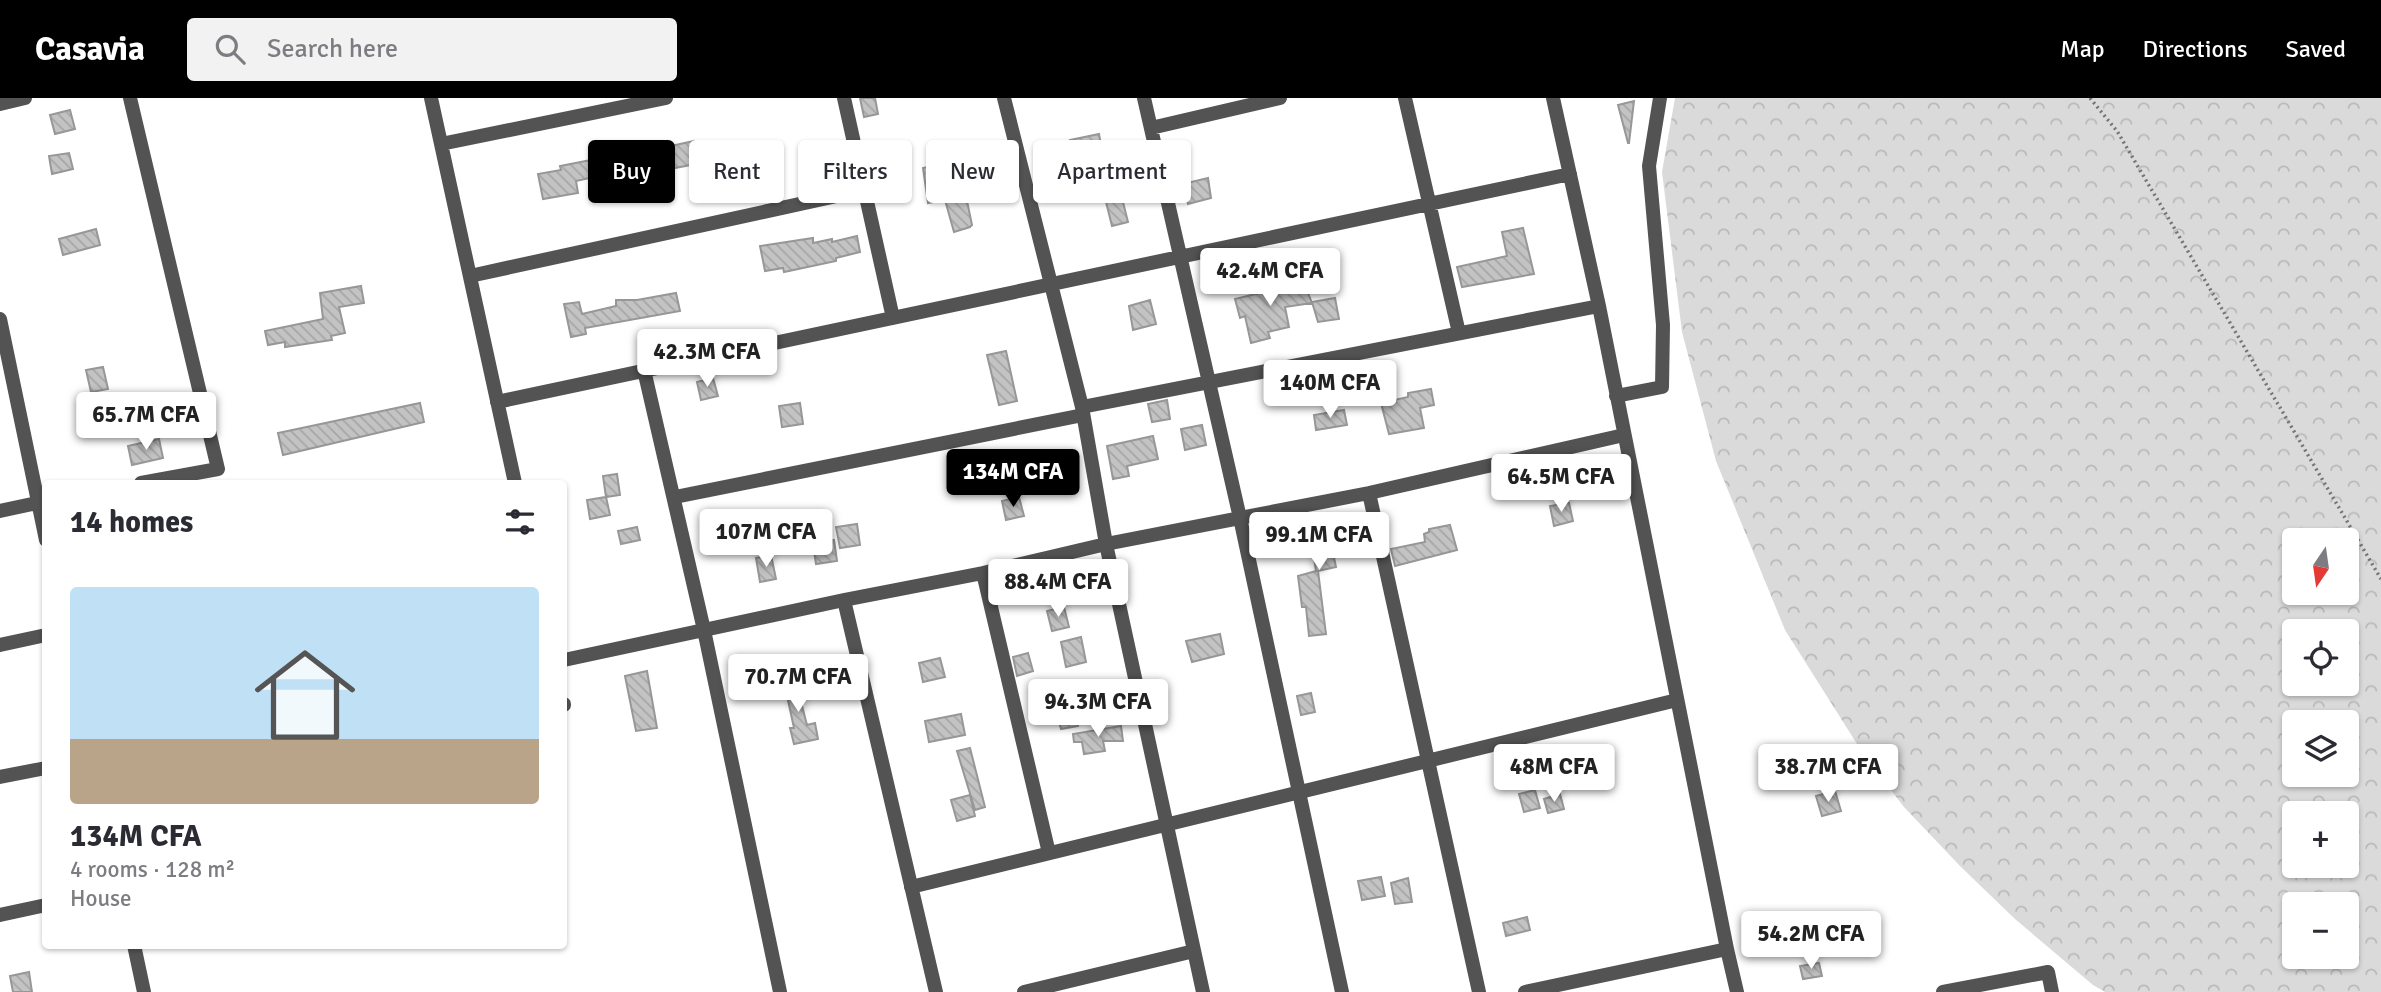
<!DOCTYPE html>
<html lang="en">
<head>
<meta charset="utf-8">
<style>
  :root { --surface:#fff; --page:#f2f2f3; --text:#2b2b33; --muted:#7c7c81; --line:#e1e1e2; --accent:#000 }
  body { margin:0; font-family:Signika,sans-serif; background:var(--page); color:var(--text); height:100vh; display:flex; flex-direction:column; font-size:26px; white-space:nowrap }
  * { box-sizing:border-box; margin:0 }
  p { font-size:23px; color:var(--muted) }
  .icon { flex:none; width:38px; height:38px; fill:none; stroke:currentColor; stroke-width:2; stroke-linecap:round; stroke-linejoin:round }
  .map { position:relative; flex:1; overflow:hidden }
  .side { position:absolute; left:42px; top:382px; width:525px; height:469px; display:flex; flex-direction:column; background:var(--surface); border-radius:7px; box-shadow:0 2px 5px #0004 }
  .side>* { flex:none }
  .top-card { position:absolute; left:588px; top:42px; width:665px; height:63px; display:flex; gap:14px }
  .needle { width:46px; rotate:193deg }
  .buttons { position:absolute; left:2282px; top:430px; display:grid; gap:14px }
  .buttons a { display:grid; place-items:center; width:77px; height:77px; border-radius:7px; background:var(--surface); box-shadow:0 2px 5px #0004; font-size:35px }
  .price { position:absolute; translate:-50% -60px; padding:0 16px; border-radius:7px; background:#fff; color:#222; font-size:23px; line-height:46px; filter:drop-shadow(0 2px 4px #0008) }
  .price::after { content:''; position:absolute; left:50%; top:42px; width:21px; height:16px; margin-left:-10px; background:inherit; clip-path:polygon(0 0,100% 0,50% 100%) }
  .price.current { background:var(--accent); color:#fff }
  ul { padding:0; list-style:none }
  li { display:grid; align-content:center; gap:14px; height:371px; padding:0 28px }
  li+li { border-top:2px solid var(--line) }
  li span { display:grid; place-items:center; height:217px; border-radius:7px; color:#555 }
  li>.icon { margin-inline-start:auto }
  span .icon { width:126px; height:126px; fill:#fffc; stroke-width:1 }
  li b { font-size:30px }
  h2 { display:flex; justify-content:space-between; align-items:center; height:84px; padding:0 28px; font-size:30px }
  .tag { padding:0 24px; border-radius:7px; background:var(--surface); box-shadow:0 2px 5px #0004; font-size:24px; line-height:63px }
  .tag.current { background:var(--accent); color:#fff }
  header { display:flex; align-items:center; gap:42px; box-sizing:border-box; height:98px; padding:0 35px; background:var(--accent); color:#fff }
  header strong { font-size:33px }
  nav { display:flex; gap:38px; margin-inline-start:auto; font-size:24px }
  .search { width:490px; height:63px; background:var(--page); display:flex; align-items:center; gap:18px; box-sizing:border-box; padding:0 24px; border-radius:7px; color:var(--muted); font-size:26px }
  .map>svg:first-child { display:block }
  .park { fill:url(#park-crowns); fill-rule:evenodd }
  .building { fill:url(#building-back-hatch); stroke:#979797; stroke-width:2 }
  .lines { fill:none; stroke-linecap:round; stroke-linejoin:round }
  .path { stroke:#757575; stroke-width:3.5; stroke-dasharray:2 3.5; stroke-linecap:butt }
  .street { stroke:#535353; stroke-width:14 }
</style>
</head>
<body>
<header>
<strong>Casavia</strong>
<div class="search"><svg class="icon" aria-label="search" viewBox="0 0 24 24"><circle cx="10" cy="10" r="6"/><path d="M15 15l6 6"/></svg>Search here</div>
<nav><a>Map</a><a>Directions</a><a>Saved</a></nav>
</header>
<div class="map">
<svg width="2381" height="894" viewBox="0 0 2381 894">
  <defs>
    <pattern id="park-crowns" width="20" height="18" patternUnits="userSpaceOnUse" patternTransform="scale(1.75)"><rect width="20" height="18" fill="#dadada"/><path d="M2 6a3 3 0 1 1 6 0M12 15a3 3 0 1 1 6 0" fill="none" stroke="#b9b9b9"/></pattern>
    <pattern id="building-back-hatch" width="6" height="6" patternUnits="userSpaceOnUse" patternTransform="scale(1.75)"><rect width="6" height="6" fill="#c3c3c3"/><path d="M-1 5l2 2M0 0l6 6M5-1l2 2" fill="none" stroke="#a6a6a6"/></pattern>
  </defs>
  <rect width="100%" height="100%" fill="#fff"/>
  <!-- park -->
  <path class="park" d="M1675,0h706v894h-276l-12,-7 -78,-66 -55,-53 -56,-59 -40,-52 -79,-125 -69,-169 -34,-129 -20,-160zM2294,443h53v52h-53zM2294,534h53v52h-53zM2294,625h53v52h-53zM2294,716h53v52h-53zM2294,807h53v52h-53z"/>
  <!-- building -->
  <path class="building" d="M860,0h15l3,16 -14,3z
    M1634,3l-5,42h-1l-10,-38z
    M70,12l5,19 -20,5 -5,-19z
    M1099,36l6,33 11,-2 6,20 -3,1 9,36 -16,4 -12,-48 -24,5 -3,-13 4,-1 -7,-29z
    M694,43l7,22 -31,6 -4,-22z
    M637,53l4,20 -24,5 -1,-4 -40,9 2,12 -35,6 -5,-25 23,-4 -1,-4z
    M69,55l4,16 -21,5 -3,-18z
    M937,67l4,17 21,-5 10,48 -2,2 -16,5 -9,-32 -17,3 -5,-35z
    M1208,80l3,20 -23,6 -5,-20z
    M1523,130l11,46 -72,13 -5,-20 50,-11 -5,-24z
    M96,131l4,16 -37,10 -4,-16z
    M857,138l3,16 -24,6v3l-52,11 -1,-4 -18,3 -5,-25 53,-8v5l19,-4v3z
    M1279,182l2,7 23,-4 8,20 -27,4 4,20 -21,5 2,6 -19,5 -6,-27 -5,2 -5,-19 25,-6 -2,-9z
    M361,188l3,17 -25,4 6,26 -14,3 1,4 -47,7v-5l-17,3 -3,-14 58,-12 -3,-26z
    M676,195l4,18 -95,17 1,6 -15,3 -7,-33 15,-2 3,12 34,-8v-6h21z
    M1335,200l4,21 -21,3 -6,-20z
    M1150,202l6,24 -23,6 -4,-24z
    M1006,253l11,50 -18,4 -12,-50z
    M103,269l5,22 -17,3 -5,-22z
    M713,280l5,18 -17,4 -4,-18z
    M1431,291l3,16 -14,3 4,20 -35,6 -8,-31 27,-6v-4z
    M1167,302l3,19 -18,3 -4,-18z
    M420,305l4,19 -141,33 -5,-22z
    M800,305l3,21 -21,3 -3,-21z
    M1344,312l3,15 -31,5 -2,-15z
    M1202,327l4,20 -21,5 -4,-21z
    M1153,338l5,23 -31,7 2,10 -16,3 -6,-33z
    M159,341l4,19 -31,7 -4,-19z
    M617,376l3,21 -14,2 -3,-21z
    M606,399l4,18 -20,4 -3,-19z
    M1019,399l5,19 -18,4 -4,-19z
    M1569,405l4,18 -19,5 -4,-20z
    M805,418l6,29 -20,4 -6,-30z
    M1341,421l4,21 -14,3 5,24 -18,4 8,63 -17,2 -3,-29h-4l-4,-31 18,-5 -7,-46z
    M857,426l3,21 -20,3 -4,-21z
    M1450,427l7,25 -62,16 -4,-17 34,-7 -1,-8 5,-2v-3z
    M637,429l3,13 -19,4 -3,-13z
    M834,442l3,21 -21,3 -3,-21z
    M771,457l5,24 -16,3 -4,-24z
    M1064,509l5,20 -17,4 -5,-20z
    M1220,536l4,20 -32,8 -6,-21z
    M1081,539l5,25 -20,5 -5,-25z
    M1028,555l5,18 -16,5 -4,-19z
    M940,560l5,19 -22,5 -4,-19z
    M647,573l10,57 -21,3 -11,-55z
    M794,577l13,50 8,-2 3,16 -24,5 -4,-16h4l-11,-51z
    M1070,592l8,36 -17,3 -9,-35z
    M1311,595l4,19 -14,3 -4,-19z
    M961,616l4,21 -36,7 -4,-21z
    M1121,628l2,15h-20l2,10 -21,3 -2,-12h-8l-1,-8z
    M970,650l15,59 -10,3 -18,-59z
    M1535,692l5,18 -16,4 -5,-18z
    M1835,693l6,20 -19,5 -6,-20z
    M1560,696l4,15 -16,4 -4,-14z
    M970,697l5,21 -18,5 -6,-21z
    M1381,779l4,19 -23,4 -4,-19z
    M1408,780l4,24 -17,2 -4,-21z
    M1527,819l3,13 -24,6 -3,-13z
    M1819,865l3,13 -19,3 -3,-13z
    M29,874l3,20h-19l-3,-16z"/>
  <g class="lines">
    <!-- path -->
    <path class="path" d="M2090,0l27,33 264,448"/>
    <!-- street -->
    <path class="street" d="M130,0l88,371 -77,14
      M431,0l84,385
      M844,0l49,220
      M1004,0l78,309 24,137 97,448
      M1144,0l96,420 102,474
      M1405,0l54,235
      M1553,0l46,208 128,643 10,43
      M0,6l25,-6
      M1151,30l129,-30
      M441,46l225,-46
      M470,178l394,-86
      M0,221l46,221
      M644,272l60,260 76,362
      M1616,298l46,-9 1,-62 -14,-159 11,-68
      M497,304l1073,-228
      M1082,309l517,-101
      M1369,395l110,499
      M675,399l408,-82
      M0,413l46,-10
      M983,475l66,280
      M844,502l92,392
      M0,547l46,-10
      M564,562l280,-60 139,-27 123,-29 263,-51 255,-58
      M564,606v1
      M0,679l46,-9
      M911,789l766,-187
      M0,817l46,-10
      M134,847l10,47
      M1024,894l170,-41
      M1525,894l202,-43
      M1943,894l105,-20 4,20"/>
  </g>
</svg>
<div class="buttons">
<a><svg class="needle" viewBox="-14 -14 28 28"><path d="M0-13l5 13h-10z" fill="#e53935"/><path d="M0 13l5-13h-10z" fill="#7c7c81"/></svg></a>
<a><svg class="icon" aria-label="locate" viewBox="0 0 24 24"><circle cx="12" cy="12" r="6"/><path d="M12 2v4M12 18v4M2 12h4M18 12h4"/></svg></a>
<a><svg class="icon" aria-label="layers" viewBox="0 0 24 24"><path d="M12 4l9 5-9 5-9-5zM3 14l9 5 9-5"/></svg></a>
<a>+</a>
<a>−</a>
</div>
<b class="price" style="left:1270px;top:210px">42.4M CFA</b>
<b class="price" style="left:707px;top:291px">42.3M CFA</b>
<b class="price" style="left:1330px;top:322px">140M CFA</b>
<b class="price" style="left:146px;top:354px">65.7M CFA</b>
<b class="price current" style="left:1013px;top:411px">134M CFA</b>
<b class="price" style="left:1561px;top:416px">64.5M CFA</b>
<b class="price" style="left:766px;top:471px">107M CFA</b>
<b class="price" style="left:1319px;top:474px">99.1M CFA</b>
<b class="price" style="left:1058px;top:521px">88.4M CFA</b>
<b class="price" style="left:798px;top:616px">70.7M CFA</b>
<b class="price" style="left:1098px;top:641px">94.3M CFA</b>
<b class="price" style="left:1554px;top:706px">48M CFA</b>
<b class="price" style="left:1828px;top:706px">38.7M CFA</b>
<b class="price" style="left:1811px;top:873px">54.2M CFA</b>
<div class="top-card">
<a class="tag current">Buy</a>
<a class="tag">Rent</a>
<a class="tag">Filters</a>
<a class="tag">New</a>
<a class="tag">Apartment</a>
</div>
<section class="side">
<h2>14 homes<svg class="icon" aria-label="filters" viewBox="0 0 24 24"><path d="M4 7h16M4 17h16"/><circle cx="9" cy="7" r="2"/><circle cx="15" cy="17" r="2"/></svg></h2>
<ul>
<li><span style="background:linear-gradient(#bfe0f5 70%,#b9a48a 0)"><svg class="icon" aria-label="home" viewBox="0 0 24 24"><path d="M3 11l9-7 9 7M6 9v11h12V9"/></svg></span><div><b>134M CFA</b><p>4 rooms · 128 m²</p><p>House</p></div></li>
</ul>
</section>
</div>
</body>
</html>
